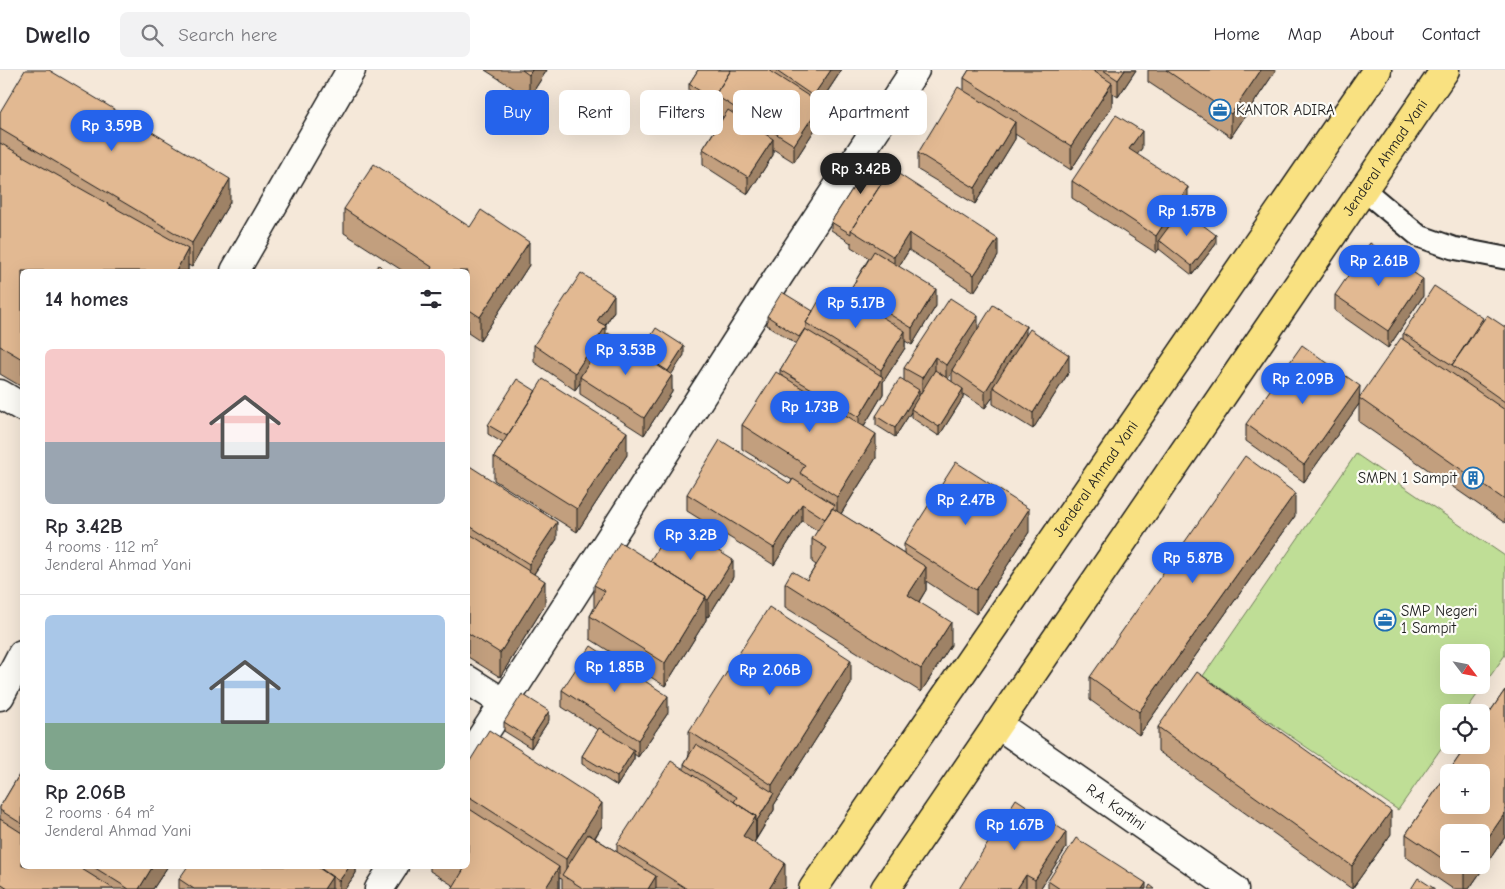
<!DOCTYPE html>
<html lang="en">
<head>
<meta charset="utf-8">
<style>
  :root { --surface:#fff; --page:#f2f2f3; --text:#2b2b33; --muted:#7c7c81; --line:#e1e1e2; --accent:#2563eb }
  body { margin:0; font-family:"Comic Neue",sans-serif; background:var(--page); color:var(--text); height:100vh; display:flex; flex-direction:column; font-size:19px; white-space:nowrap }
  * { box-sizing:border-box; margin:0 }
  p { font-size:16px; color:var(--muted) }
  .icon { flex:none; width:28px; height:28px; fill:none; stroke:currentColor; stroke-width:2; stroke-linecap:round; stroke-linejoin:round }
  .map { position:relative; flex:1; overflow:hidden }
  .side { position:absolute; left:20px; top:199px; width:450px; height:600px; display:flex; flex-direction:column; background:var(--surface); border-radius:8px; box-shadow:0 5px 20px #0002 }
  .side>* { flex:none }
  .hud { position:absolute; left:485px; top:20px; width:475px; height:45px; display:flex; gap:10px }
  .needle { width:32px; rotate:122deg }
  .fabs { position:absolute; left:1440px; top:574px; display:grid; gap:10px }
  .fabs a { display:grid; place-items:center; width:50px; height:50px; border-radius:8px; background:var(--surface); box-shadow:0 5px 20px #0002; font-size:25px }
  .price { position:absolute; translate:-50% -42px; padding:0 11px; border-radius:18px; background:var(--accent); color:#fff; font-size:16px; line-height:32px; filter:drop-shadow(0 1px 2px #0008) }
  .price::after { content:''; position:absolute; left:50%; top:30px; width:15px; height:11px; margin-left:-8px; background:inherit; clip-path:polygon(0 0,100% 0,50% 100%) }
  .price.selected { background:#222; color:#fff }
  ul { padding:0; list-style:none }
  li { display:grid; align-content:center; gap:10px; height:265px; padding:0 25px }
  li+li { border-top:1px solid var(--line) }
  li span { display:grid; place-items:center; height:155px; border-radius:8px; color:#555 }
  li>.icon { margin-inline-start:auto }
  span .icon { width:90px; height:90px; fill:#fffc; stroke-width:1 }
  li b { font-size:21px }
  h2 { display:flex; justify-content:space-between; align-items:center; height:60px; padding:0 25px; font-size:21px }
  .pill { padding:0 18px; border-radius:8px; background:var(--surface); box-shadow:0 5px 20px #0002; font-size:18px; line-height:45px }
  .pill.selected { background:var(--accent); color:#fff }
  header { display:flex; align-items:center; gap:30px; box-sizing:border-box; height:70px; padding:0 25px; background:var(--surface); border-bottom:1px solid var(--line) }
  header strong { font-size:24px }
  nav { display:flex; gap:28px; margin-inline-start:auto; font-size:18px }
  .search { width:350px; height:45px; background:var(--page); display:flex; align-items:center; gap:12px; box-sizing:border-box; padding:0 18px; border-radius:8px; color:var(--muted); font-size:19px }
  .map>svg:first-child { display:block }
  .green { fill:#bfde96; stroke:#6e7d59; fill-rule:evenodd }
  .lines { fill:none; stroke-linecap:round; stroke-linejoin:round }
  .service-casing { stroke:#1c1c1c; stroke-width:25 }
  .minor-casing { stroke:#1c1c1c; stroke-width:31 }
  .tertiary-casing { stroke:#1c1c1c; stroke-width:31 }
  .trunk-casing { stroke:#1c1c1c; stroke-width:31 }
  .service { stroke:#fdfcf7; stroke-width:21 }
  .minor { stroke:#fdfcf7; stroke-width:28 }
  .tertiary { stroke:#fdfcf7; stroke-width:28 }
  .trunk { stroke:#f9e181; stroke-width:28 }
  .wall { fill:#c29f7e; stroke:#1c1c1c; fill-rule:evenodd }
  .shaded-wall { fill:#9e8266; stroke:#1c1c1c }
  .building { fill:#e2b992; stroke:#1c1c1c; fill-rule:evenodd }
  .labels { text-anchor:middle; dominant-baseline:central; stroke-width:4.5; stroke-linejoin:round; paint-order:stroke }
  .poi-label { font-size:15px; fill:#1c1c1c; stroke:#fdfcf7; text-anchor:start }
  .street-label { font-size:15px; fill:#1c1c1c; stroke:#fdfcf7 }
</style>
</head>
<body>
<header>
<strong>Dwello</strong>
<div class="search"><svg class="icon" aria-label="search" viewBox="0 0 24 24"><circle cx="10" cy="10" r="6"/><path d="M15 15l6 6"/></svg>Search here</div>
<nav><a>Home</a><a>Map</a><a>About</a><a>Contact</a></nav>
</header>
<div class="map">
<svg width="1505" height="819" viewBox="0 0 1505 819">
  <rect width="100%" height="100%" fill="#f5e8d9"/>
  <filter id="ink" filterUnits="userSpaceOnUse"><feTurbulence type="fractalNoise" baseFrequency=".02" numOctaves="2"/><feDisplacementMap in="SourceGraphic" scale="10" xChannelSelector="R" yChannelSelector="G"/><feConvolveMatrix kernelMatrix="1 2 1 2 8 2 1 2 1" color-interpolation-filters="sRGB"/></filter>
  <g filter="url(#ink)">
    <!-- green -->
    <path class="green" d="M1356,384l149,102v99l-40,57h-16v25l-51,73 -195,-134zM1449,582h32v33h-32z"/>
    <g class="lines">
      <!-- service casing -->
      <g class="service-casing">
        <path id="service" d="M1363,119l56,47 34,12 52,10"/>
      </g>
      <!-- minor casing -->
      <g class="minor-casing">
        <path id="minor" d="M235,201l116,-201
          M0,324l22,13
          M468,610l36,23
          M0,626l22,-42
          M468,688l36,-55 276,-429 135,-204
          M379,819l15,-23"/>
      </g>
      <!-- tertiary casing -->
      <g class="tertiary-casing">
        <g id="tertiary">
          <path id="s1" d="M997,654l237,165"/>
        </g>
      </g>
      <!-- trunk casing -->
      <g class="trunk-casing">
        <g id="trunk">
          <path id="s2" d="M813,819l564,-819"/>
          <path id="s3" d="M885,819l560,-819"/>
        </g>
      </g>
      <!-- service -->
      <use href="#service" class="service"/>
      <!-- minor -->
      <use href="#minor" class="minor"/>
      <!-- tertiary -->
      <use href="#tertiary" class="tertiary"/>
      <!-- trunk -->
      <use href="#trunk" class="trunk"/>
    </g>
    <!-- wall -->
    <path class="wall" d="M485,0h62l-18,28z
      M698,0h143v1l-21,32 1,17 -27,42 -21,-13v6l-25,39 -45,-29v-16l20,-32 -8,-5v-5l-1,2 -25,-16v-9z
      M969,0h167l-18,27 -6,-4v13l-41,64 -56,-36v5l-40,65 -57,-34v-17l46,-62v-13z
      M1148,0h128l-45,67 -83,-55z
      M0,42l230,90 -38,65 -4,-2v6h-166v116l-22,-13z
      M1142,78l-5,6 51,50 -4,7 32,33 -24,31 -33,-26 -3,4 -84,-55v-17z
      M873,87l125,99 -24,36 -65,-42 -10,16 37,40 -24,39 -7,-4v7l-22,34v12l-19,32 12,32 -35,56 63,39v-9l125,-12 -53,82 -50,-33v9l-7,12 32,43 -30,47 -136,-85v-24l22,-3 9,-15 -4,-3v-23l6,-8 -16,-10 -28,44 -87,-54v-17l103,-10 2,-4 -50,-31v-24l38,-51v-4l16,-26 -29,-19v-9l46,-5 30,-7 7,-7v-7l19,-32 -18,-11v-5v1l-20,-13v-8z
      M344,139l185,56 -49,76 -12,-8v-62h-65l-59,-38z
      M1335,225l88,1 -35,52 -53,-37z
      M614,241l-9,15 1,11 34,17 44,1 -13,19 1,18 -28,43 -64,-41v-11l-5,7 -41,-28v-17z
      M1483,250l22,7v196l-146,-101v-18l-55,78 -58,-41v-17l114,-26 43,-58v-7z
      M978,259l48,6 43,37 -36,57 -40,-25v-7l-8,11 -22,-14v4l-24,38 -28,-19v-5l-16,25 -19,-12v-9l28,-35v-13zM952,302v10l-4,-3z
      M488,355l139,30 -50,77 -83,-52v-23l9,-14 -15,-9z
      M468,395l89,74 -23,35 11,31 -45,72 -32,-20z
      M1295,446l-156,219 -49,-35v-23z
      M733,507l-25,40 -2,-1v4l-41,66 -75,-47v-23l4,-8v-23z
      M851,614l-77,121v5l-20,33 31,44 -1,2h-222v-10l-3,-1v11l-105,-3 -24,-15v-5h38v-102l134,62 -7,12 22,14v-8l67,-74v-6l5,-9v-24z
      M562,620l106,23 -30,44 -4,-3v5l-17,27 -35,-22v-8l16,-26 -36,-23z
      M1505,620v147l-36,52h-16l-47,-32v-23l61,-89h14v-20zM1449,702h32v33h-32zM1449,762h32v33h-32z
      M549,650l-18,28 -27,-17v-9z
      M1158,657l233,107 -39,55 -194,-138z
      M22,700v96h146l-15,23h-153v-82z
      M1066,778l-26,41h-81z
      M356,796v7l-11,16h-166v-10z
      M1048,811l98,8h-98z"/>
    <!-- shaded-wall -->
    <path class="shaded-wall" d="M532,0h15l-18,28v-23z
      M831,0h10v1l-28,42v-17z
      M1125,0h11l-18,27v-17z
      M1261,0h15l-45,67v-23z
      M1112,13v23l-41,64v-24z
      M715,28v9l-1,2v-9z
      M821,34v16l-27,42v-17z
      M1015,52v17l-40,65v-16z
      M1142,61v17l-13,18v-17z
      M773,69v16l-25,39v-17z
      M230,109v23l-38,65v-24z
      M1188,117v17l-26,39 -3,-3v9l-3,4v-17z
      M909,163v17l-15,24v-17z
      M1216,165v9l-24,31v-9z
      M998,169v17l-24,36v-17z
      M529,172v23l-49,76v-24z
      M188,179v22h-12z
      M1423,209v17l-35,52v-17z
      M936,219v17l-24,39v-17z
      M614,225v16l-17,27v-17z
      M978,246v17l-26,37v2l-6,10v-17z
      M606,256v17l-26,34v6l-5,7v-17z
      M1026,256v17l-33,44v10l-8,11v-16z
      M905,261v17l-22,34v12l-24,40v-17l22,-36v-11z
      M684,276v9l-16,25v-9z
      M1069,285v17l-36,57v-16z
      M935,287v17l-13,21v-17z
      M672,305v17l-28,43v-17z
      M1360,316l-1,18 -55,78v-17z
      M963,319v9l-24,38v-9z
      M919,320v9l-8,10v3l-16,25v-9z
      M627,362v23l-50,77v-23z
      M876,364v24l-39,62v-23z
      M1295,423v23l-156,219v-23z
      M802,434v17l-28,44v-17z
      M1029,439v23l-53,82v-24z
      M557,452v17l-28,42v-17z
      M733,490v17l-25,40v-17z
      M926,497v23l-18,29v-24z
      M545,511v24l-45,72v-24z
      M706,526v24l-41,66v-23z
      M951,552v23l-30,47v-23z
      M851,590v24l-77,121v5l-18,29v-17l16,-25v-12z
      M668,626v17l-30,44v-17z
      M549,641v9l-18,28v-9z
      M634,680v9l-17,27v-9z
      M602,733v23l-34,53 -2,-1v-19z
      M1391,741v23l-39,55v-23z
      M1505,743v24l-36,52h-5v-16l6,-8h11v-17z
      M756,746v23l-13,20v-23z
      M1066,762v16l-26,41h-5v-9z
      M785,793v24l-1,2h-15z
      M153,796h15l-15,23h-14z
      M350,796h6v7l-11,16h-6v-8z
      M559,797v22h-14z
      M1026,805v14h-9z
      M656,806v13h-8z
      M332,807v12h-8z
      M1146,813v6h-4z"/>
    <!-- building -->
    <path class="building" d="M25,0h24l181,109 -38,64 -192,-114v-17z
      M522,0h10l-3,5z
      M698,0h33l-16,25v3l-1,2 -25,-16z
      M731,0h37l53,34 -27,41 -79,-50z
      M775,0h56l-18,26z
      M969,0h123l20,13 -41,63 -107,-68z
      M1103,0h22l-7,10z
      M1166,0h95l-30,44z
      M958,17l57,35 -40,66 -57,-35z
      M728,40l45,29 -25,38 -45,-28z
      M1116,45l26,16 -13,18 59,38 -32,49 -84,-55z
      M0,73l188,106 -12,22h-154v88l-22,-13z
      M873,87l19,13 -1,-1 -40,61v4l-20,-12z
      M374,94l96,63 11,-17 48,32 -49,75 -12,-8v-38h-38l2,-4 -88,-58z
      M891,99l107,70 -24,36 -65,-42 -15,24 -43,-27z
      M1182,139l34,26 -24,31 -33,-26z
      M1370,173l53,36 -35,52 -53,-36z
      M874,181l62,38 -24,39 -62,-38z
      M379,195l6,6h-13z
      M581,203l33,22 -17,26 9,5 -31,47 -41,-28z
      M1434,216l49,32 -31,47 -49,-32z
      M782,222l31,19 -7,12v4l-7,10 -32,-21z
      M824,222l19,12 5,-8 57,35 -24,39 -75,-47z
      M950,228l28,18 -32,49 -11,-8 -13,21 -18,-10z
      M993,235l33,21 -41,66 -33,-22z
      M1487,245l18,12v75l-53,-37z
      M656,258l28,18 -16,25 -28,-18z
      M805,259l78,48 -24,40 -79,-47z
      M1030,259l39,26 -36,58 -40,-26z
      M608,263l64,42 -28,43 -64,-41z
      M1401,268l104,72v90l-146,-102z
      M1302,275l58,41 -56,79 -58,-41z
      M935,300l28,19 -24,38 -28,-18z
      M776,302l100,62 -39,63 -37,-24 5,-8 -63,-40z
      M900,308l19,12 -24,38 -19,-12z
      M517,309l19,12 -29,45 -19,-11z
      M543,309l84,53 -50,77 -83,-52z
      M720,370l70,44 3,-5 42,26 -10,14 -23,-15 -28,44 -87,-54z
      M1245,386l50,37 -156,219 -49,-35z
      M956,392l73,47 -53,81 -72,-46z
      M468,395l89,57 -28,42 -61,-39z
      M832,438l94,59 -18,28 43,27 -30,47 -136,-86 7,-12 15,9 20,-32 -15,-9z
      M673,453l60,37 -25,40 -2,-1v-3l-56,-35z
      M468,463l77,48 -45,72 -32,-20z
      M620,472l86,54 -41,67 -75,-47 15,-25 -11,-6z
      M769,537l82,53 -79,125 -83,-54z
      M591,576l77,50 -30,44 -76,-50z
      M1197,602l194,139 -39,55 -194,-139z
      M1505,620v123l-24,35v-16h-32v31l-43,-29 61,-89h14v-20zM1449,702h32v33h-32z
      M522,624l27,17 -18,28 -27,-17z
      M599,658l35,22 -17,27 -35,-21z
      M489,660l113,73 -36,56 -98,-63v-32z
      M696,674l78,49 -18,29v-6l-22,-14 3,-5 -53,-33z
      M671,691l85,55 -13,20 42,27 -16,26h-82l-70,-45z
      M22,700v54l-22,-14v-3z
      M1016,729l50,33 -31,48 -9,-5 -9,14h-58z
      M468,738l91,59 -14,22h-93l12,-20 -5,-3h9z
      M0,749l22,14v33h55l37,23h-106l-8,-5z
      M588,764l68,42 -8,13h-64l-22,-14z
      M1076,768l70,45 -4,6h-82l-12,-8z
      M1452,795h18l-6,8z
      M92,796h61l-14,23h-10z
      M188,796h128l16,11 -8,12h-130l-15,-10z
      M317,796h33l-11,15z
      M1418,808l17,11h-24z
      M1150,815l5,4h-7z"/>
  </g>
  <!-- icons -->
  <defs>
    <g id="office-ring" transform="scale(1.125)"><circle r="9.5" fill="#fdfcf7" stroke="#1f6fb2" stroke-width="1.5"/><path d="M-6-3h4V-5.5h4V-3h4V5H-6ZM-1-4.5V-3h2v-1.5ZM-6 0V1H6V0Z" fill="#1f6fb2"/></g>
    <g id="building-ring" transform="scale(1.125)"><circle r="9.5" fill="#fdfcf7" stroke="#1f6fb2" stroke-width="1.5"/><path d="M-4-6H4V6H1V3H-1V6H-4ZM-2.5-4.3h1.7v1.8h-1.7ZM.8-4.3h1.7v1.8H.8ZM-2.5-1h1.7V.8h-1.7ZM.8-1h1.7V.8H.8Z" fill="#1f6fb2"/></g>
  </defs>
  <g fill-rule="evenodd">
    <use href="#office-ring" x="1220" y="40"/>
    <use href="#building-ring" x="1473" y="408"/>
    <use href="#office-ring" x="1385" y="550"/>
  </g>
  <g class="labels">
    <!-- poi labels -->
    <g class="poi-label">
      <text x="1236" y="40">KANTOR ADIRA</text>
      <text x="1457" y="408" text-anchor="end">SMPN 1 Sampit</text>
      <text x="1401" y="541">SMP Negeri<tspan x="1401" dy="17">1 Sampit</tspan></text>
    </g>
    <!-- street labels -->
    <g class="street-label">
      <text stroke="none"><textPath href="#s3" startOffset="886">Jenderal Ahmad Yani</textPath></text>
      <text stroke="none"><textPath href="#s2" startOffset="498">Jenderal Ahmad Yani</textPath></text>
      <text stroke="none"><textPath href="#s1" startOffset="145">R.A. Kartini</textPath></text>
    </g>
  </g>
</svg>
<div class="fabs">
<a><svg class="needle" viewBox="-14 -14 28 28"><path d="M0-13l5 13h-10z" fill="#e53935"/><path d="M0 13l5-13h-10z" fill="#7c7c81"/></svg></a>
<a><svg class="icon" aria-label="locate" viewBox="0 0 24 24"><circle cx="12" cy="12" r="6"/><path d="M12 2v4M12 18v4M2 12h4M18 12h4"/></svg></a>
<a>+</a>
<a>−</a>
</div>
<b class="price" style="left:112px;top:82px">Rp 3.59B</b>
<b class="price selected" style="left:861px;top:125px">Rp 3.42B</b>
<b class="price" style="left:1187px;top:167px">Rp 1.57B</b>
<b class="price" style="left:1379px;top:217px">Rp 2.61B</b>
<b class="price" style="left:856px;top:259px">Rp 5.17B</b>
<b class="price" style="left:626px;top:306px">Rp 3.53B</b>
<b class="price" style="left:1303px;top:335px">Rp 2.09B</b>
<b class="price" style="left:810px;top:363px">Rp 1.73B</b>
<b class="price" style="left:966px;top:456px">Rp 2.47B</b>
<b class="price" style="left:691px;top:491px">Rp 3.2B</b>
<b class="price" style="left:1193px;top:514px">Rp 5.87B</b>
<b class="price" style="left:615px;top:623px">Rp 1.85B</b>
<b class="price" style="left:770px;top:626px">Rp 2.06B</b>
<b class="price" style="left:1015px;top:781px">Rp 1.67B</b>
<div class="hud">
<a class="pill selected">Buy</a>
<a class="pill">Rent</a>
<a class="pill">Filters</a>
<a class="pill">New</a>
<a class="pill">Apartment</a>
</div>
<section class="side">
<h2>14 homes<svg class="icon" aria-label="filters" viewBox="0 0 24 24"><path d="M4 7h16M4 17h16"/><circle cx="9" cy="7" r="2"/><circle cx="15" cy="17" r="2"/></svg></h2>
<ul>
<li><span style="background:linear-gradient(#f6c9c9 60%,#9aa5b1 0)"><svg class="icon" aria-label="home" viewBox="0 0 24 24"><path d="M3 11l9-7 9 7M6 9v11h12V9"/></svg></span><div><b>Rp 3.42B</b><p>4 rooms · 112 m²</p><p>Jenderal Ahmad Yani</p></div></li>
<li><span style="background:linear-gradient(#a9c7e8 70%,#7fa58c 0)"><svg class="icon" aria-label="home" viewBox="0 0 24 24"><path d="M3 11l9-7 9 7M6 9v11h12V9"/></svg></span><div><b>Rp 2.06B</b><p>2 rooms · 64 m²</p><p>Jenderal Ahmad Yani</p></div></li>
</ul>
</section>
</div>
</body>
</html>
